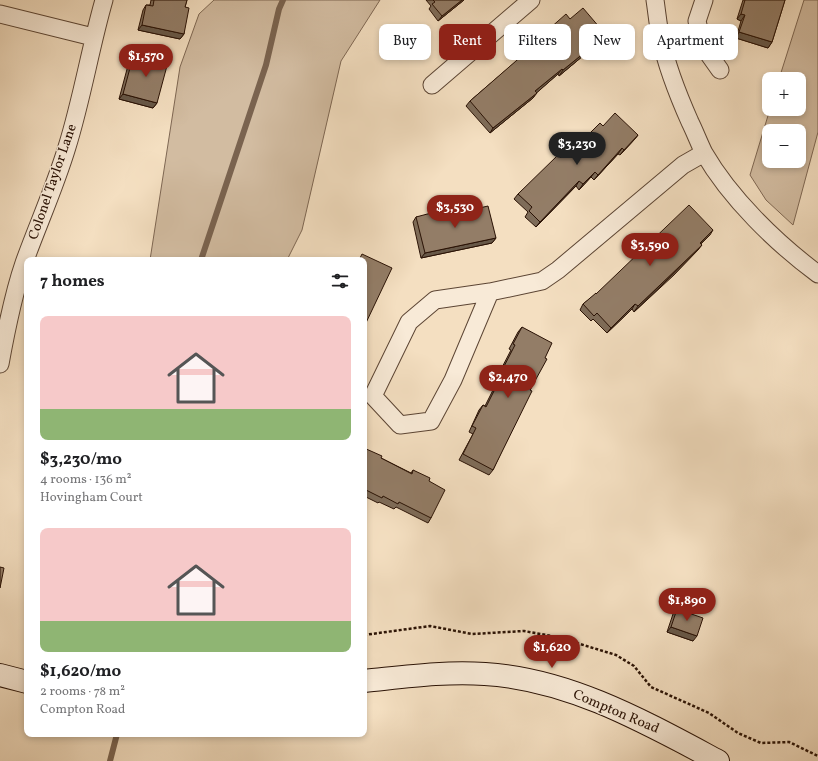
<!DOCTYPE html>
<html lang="en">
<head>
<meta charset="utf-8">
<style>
  :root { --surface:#fff; --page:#f6f6f6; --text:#202124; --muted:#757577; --accent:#8f2418 }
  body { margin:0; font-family:Vollkorn,serif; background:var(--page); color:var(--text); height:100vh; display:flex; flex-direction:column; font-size:15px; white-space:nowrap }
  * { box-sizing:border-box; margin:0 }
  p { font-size:13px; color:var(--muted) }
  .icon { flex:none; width:22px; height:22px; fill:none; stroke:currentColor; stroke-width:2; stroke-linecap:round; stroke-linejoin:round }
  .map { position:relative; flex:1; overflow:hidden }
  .sheet { position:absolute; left:24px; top:257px; width:343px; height:480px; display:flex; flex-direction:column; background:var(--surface); border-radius:8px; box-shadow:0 2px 6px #0003 }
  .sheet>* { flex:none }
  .hud { position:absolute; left:379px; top:24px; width:379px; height:36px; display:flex; gap:8px }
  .controls { position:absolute; left:762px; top:72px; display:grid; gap:8px }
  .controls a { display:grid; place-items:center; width:44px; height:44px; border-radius:8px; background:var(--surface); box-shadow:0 2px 6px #0003; font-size:20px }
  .price { position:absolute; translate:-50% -34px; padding:0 9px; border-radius:14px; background:var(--accent); color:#fff; font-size:13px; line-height:26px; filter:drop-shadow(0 1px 2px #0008) }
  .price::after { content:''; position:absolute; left:50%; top:24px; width:12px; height:9px; margin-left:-6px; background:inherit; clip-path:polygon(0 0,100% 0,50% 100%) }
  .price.active { background:#222; color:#fff }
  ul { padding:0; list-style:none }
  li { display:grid; align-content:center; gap:8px; height:212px; padding:0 16px }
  li span { display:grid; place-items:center; height:124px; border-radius:8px; color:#555 }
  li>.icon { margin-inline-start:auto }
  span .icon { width:72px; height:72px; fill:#fffc; stroke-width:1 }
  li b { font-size:17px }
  h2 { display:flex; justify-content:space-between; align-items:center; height:48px; padding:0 16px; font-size:17px }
  .pill { padding:0 14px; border-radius:8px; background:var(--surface); box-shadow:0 2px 6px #0003; font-size:14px; line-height:36px }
  .pill.active { background:var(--accent); color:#fff }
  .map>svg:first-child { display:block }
  .green { fill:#d2bca1; stroke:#7e6753; fill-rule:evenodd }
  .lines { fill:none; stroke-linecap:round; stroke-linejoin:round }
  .stream { stroke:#7a634f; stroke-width:6 }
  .street-casing { stroke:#5c4534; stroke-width:19 }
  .secondary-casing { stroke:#2a1205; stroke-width:24 }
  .path { stroke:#2a1205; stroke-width:2.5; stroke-dasharray:3 2; stroke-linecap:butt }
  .street { stroke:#f8ead7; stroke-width:17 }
  .secondary { stroke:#f8ead7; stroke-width:22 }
  .wall { fill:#7e6c59; stroke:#2a1205 }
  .shaded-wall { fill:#675848; stroke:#2a1205 }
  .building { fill:#937d67; stroke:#2a1205 }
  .labels { text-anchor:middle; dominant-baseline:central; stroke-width:3; stroke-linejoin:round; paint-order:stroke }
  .street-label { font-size:14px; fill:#2a1205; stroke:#f8ead7 }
</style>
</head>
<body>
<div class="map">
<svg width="818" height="761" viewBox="0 0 818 761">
  <rect width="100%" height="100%" fill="#f4dfc1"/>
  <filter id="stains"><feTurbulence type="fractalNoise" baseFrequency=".005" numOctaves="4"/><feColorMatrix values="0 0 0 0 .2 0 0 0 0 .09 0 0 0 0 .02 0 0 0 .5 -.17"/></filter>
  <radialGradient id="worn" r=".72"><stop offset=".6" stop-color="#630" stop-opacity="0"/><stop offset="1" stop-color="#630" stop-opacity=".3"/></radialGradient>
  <!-- green -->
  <path class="green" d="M214,0h166l-39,61 -39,169 -15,30h-137l30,-193 19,-53z
    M804,0h14v132l-25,93 -27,-25 -16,-25 20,-66h29v-30h-20zM769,131h30v30h-30z"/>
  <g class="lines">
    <!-- stream -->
    <path class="stream" d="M201,260l65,-195 13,-56 4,-9
      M110,761l7,-27"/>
    <!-- street casing -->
    <g class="street-casing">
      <path id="street" d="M655,0c2,13 3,26 6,39 6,29 17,56 29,83 5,10 9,21 14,31 26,45 72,90 114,121
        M704,0l-7,21 6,25 17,24
        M0,14l93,23
        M432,85l99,-85
        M490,292l-37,88 -22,41 -31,4 -27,-29 36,-74 26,-22 55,-8 52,-11 16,-11 125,-105 21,-12
        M0,364c6,-33 13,-69 24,-101 14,-39 31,-76 43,-116 15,-48 23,-98 37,-147"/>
    </g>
    <!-- secondary casing -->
    <g class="secondary-casing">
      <path id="secondary" d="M0,675l27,7
        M364,681c40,-4 81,-10 121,-7 84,5 160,48 233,87"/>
    </g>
    <!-- path -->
    <path class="path" d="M364,635l66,-9 42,8 52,-3 33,6 59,18 18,11 17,21 58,26 29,20 23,10 28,-1 29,14"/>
    <!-- street -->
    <use href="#street" class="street"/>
    <!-- secondary -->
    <use href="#secondary" class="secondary"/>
  </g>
  <!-- wall -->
  <path class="wall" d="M151,0h36l-2,7 -1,27 -4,5 -42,-9 5,-20 3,-5h4z
    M426,0h38l-26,21 -9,-12 2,-3z
    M743,0h42l-13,42 -4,6 -32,-10 5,-17 -4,-2z
    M570,19l32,21 -43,36 -1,-2 -22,19 -3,5 -43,35 -24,-27 4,-5 50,-43 3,-6z
    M134,53l23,50 -4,5 -34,-9 11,-41z
    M603,126l35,9 -4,5 -14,15 -2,-1 -24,26 -3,-3 -12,13 -3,-4 -40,41 -11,-10 3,-5 -14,-13 4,-5 43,-36z
    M454,214l42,24 -4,5 -71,15 -8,-36 3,-5 20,-1z
    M710,235l-9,9 -3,6 -24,25 -40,37 -2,-3 -25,24 -14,-14 -2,2 -11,-11 3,-6 13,-10z
    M522,327l23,31 -52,112 -4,5 -30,-15 14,-26 -4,-2 10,-22 4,-5 2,1 12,-24 -2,-1 16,-31 -2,-1 9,-17z
    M364,448l17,10 30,15 2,-3 16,11 2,37 -3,5 -32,-16 -2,2 -15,-7 -1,1 -14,-7z
    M677,609l16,32 -26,-9 6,-18z"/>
  <!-- shaded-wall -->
  <path class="shaded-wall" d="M462,0h2l-26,21 4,-5z
    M741,14l4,1 -4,6 -4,-2z
    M142,25l42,9 -4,5 -42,-9z
    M739,32l33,10 -4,6 -32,-10z
    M606,35l-4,5 -43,36 4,-6z
    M562,69l-4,5 -26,23 3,-6z
    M537,93l-4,5 -43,35 3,-5z
    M123,94l34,9 -4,5 -34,-9z
    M638,135l-4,5 -14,15 4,-5z
    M622,148l-4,6 -24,26 4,-5z
    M595,172l-4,5 -12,13 4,-6z
    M579,181l-3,5 -40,41 4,-5z
    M713,230l-3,5 -14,13 4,-5z
    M496,238l-4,5 -71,15 4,-5z
    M702,245l-4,5 -64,62 4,-6z
    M635,304l-3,5 -25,24 4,-5z
    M671,627l26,9 -4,5 -26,-9z"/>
  <!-- building -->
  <path class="building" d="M154,0h33l-2,7 4,1 -5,26 -42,-9 4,-20 7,1z
    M433,0h29l-20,16 -10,-12 3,-2z
    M745,0h40l-13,42 -33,-10 6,-17 -4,-1z
    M583,8l23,27 -43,35 -1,-1 -27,22 2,2 -44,35 -23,-27 54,-47 -1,-2 43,-38 4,5z
    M134,53l34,9 -11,41 -34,-9z
    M615,113l23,22 -14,15 -2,-2 -24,27 -3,-3 -12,12 -4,-3 -39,41 -11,-11 3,-4 -14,-13 40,-39 3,3 12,-12 2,2 25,-25 3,3z
    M689,205l24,25 -13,13 2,2 -64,61 -3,-2 -24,24 -14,-15 -3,3 -11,-12 13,-11v1z
    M488,206l8,32 -71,15 -9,-36 19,-5 1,4 17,-4 1,2z
    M362,254l30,14 -28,59v-67h-5z
    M522,327l30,16 -7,15 2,1 -17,31 2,1 -39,79 -30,-16 13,-26 -4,-2 11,-21 3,2 15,-30 -2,-1 16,-31 -2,-1z
    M364,448l18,8 -1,2 31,16 1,-4 17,8 -1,3 16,9 -14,28 -32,-16 -1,2 -15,-8 -1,2 -18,-9z
    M0,567l4,1 -4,20z
    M677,609l26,9 -6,18 -26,-9z"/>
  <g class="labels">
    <!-- street labels -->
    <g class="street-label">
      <text transform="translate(53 182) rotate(-71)">Colonel Taylor Lane</text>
      <text transform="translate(616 712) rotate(23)">Compton Road</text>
    </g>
  </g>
  <rect width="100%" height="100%" filter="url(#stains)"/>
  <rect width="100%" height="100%" fill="url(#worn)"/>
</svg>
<div class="controls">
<a>+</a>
<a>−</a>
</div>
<b class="price" style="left:146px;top:78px">$1,570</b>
<b class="price active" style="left:577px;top:166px">$3,230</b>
<b class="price" style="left:455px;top:229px">$3,530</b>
<b class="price" style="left:650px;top:267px">$3,590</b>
<b class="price" style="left:508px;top:399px">$2,470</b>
<b class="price" style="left:687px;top:622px">$1,890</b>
<b class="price" style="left:552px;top:669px">$1,620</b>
<div class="hud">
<a class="pill">Buy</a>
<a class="pill active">Rent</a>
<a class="pill">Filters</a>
<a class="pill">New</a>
<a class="pill">Apartment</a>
</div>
<section class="sheet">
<h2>7 homes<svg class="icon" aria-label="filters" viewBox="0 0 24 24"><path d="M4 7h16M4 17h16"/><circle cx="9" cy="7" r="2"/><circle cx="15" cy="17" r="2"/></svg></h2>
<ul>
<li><span style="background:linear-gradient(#f6c9c9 75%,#8fb573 0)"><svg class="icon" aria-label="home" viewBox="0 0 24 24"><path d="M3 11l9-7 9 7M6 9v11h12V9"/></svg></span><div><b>$3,230/mo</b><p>4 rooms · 136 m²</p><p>Hovingham Court</p></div></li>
<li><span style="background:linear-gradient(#f6c9c9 75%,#8fb573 0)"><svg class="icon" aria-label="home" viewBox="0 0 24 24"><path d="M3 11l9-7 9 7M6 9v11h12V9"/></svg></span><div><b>$1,620/mo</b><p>2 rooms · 78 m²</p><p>Compton Road</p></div></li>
</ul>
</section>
</div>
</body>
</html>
